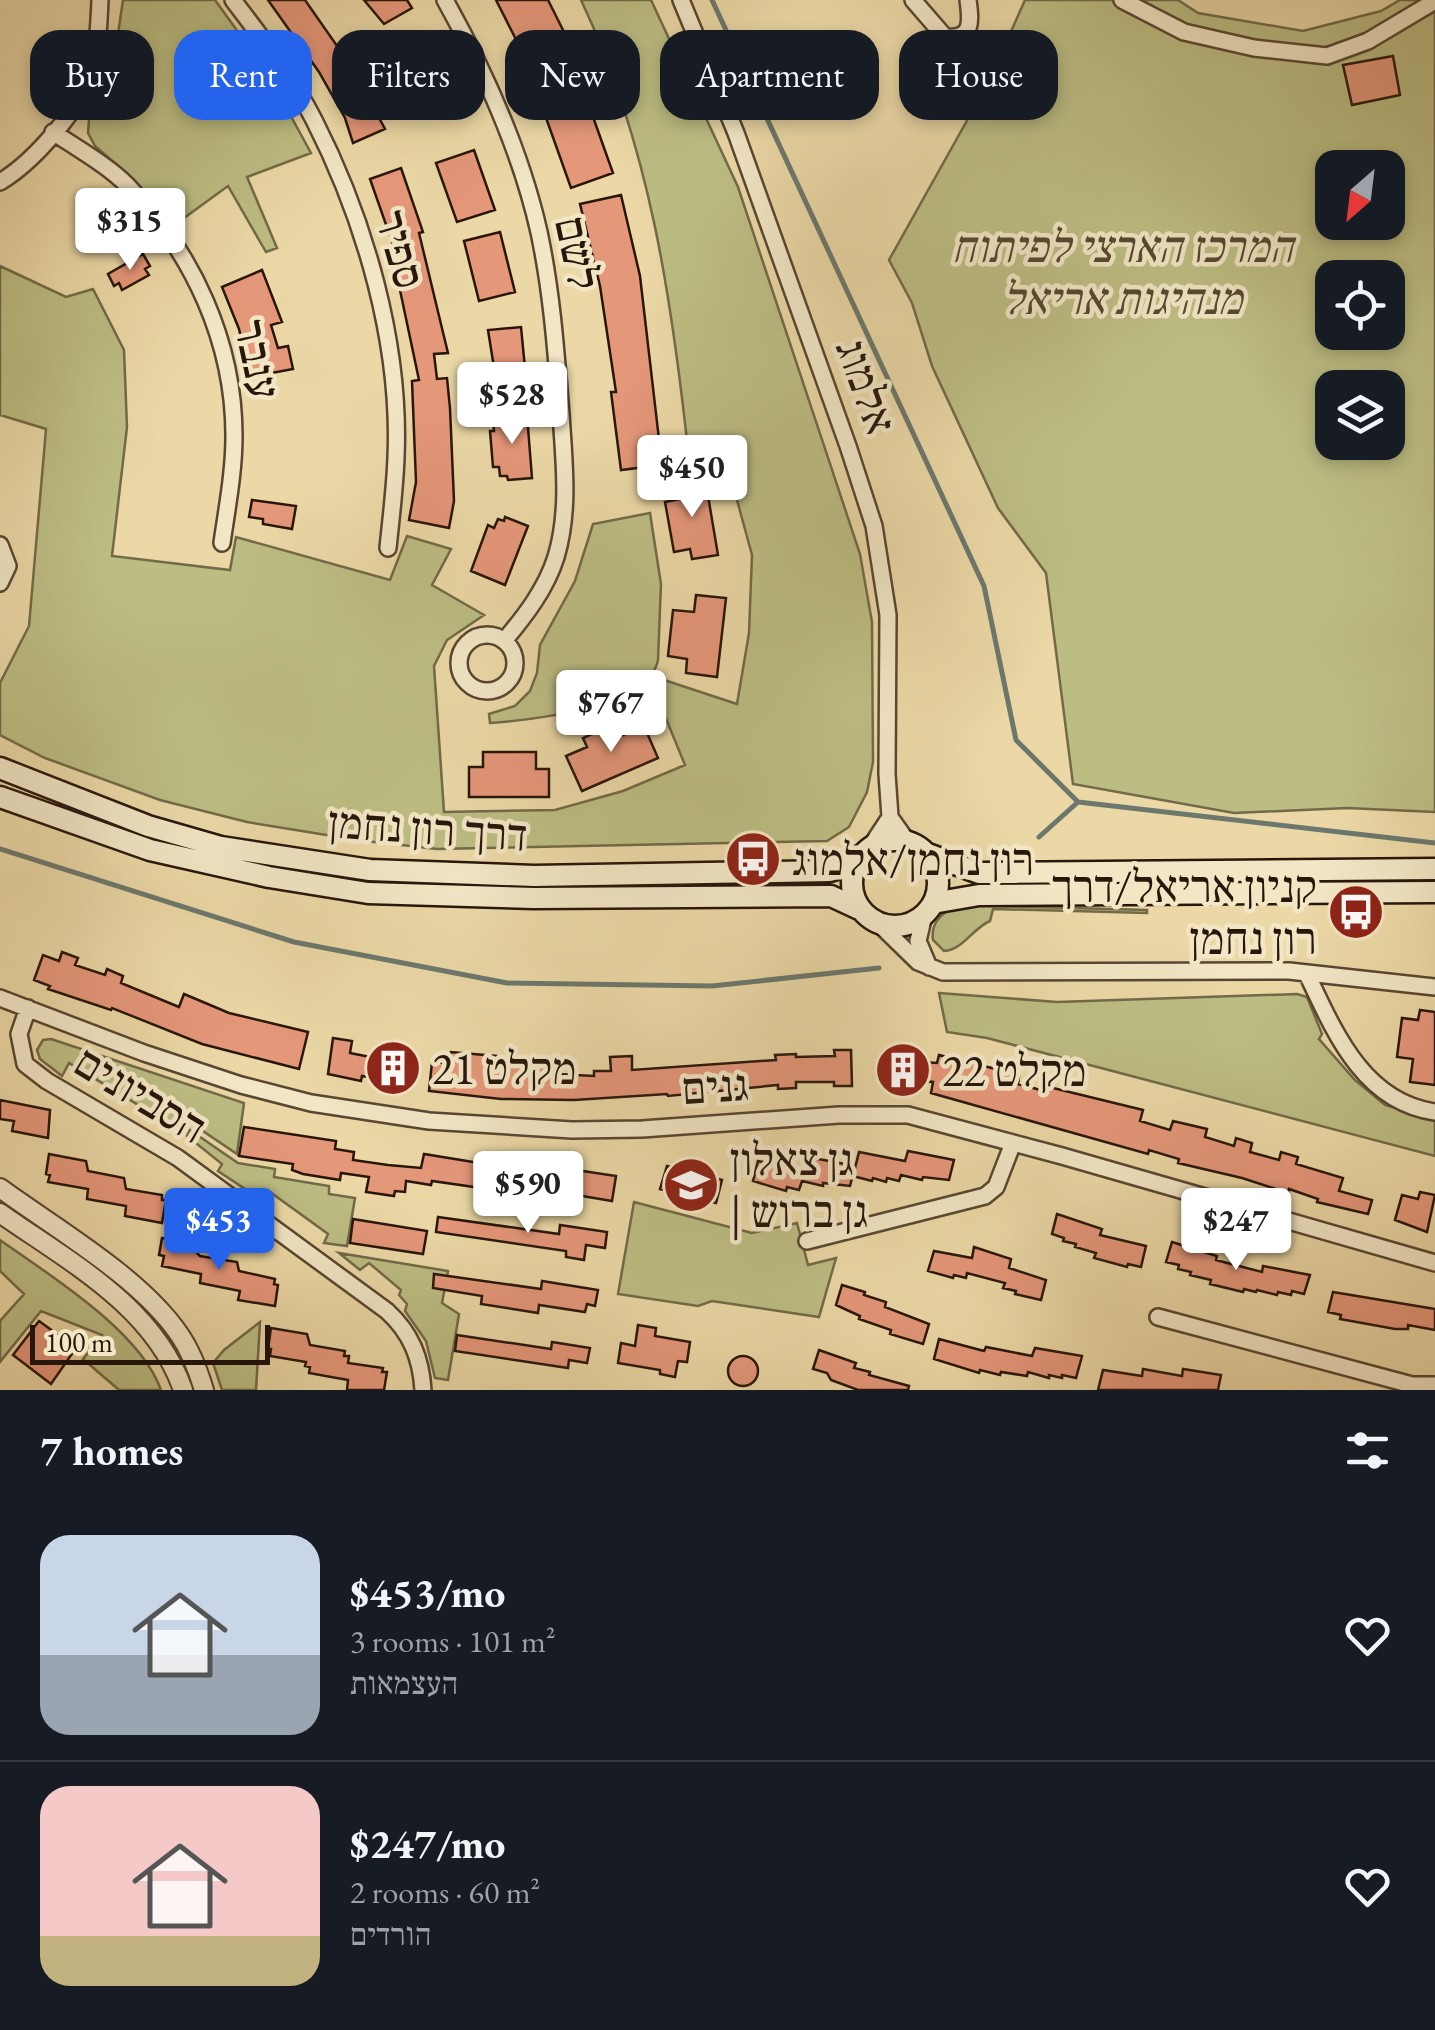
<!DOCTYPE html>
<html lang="en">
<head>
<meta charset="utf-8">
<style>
  :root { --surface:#171b24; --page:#20242c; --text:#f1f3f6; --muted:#9ea1a6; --line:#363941; --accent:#2563eb }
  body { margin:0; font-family:"EB Garamond","Frank Ruhl Libre",serif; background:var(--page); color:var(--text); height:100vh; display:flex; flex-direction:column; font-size:38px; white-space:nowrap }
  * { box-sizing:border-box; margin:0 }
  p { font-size:32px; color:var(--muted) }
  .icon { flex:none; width:55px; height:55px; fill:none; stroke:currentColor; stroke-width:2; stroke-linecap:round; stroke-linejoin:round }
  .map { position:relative; height:1390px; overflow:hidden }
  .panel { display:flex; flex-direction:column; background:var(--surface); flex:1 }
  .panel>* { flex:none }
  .banner { position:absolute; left:30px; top:30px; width:1375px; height:90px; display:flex; gap:20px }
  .needle { width:65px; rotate:208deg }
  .tools { position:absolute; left:1315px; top:150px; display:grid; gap:20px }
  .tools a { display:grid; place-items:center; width:90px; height:90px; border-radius:20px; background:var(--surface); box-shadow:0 5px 15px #0003; font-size:50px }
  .scale { position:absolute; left:30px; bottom:25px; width:240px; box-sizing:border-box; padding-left:10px; border:5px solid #28160c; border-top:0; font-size:28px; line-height:35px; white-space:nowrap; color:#28160c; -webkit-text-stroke:8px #f2e6c5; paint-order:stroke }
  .price { position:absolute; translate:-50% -85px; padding:0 22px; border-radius:10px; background:#fff; color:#222; font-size:32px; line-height:65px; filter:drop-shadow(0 2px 5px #0008) }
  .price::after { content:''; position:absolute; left:50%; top:60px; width:30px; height:22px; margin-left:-15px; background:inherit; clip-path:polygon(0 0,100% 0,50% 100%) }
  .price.active { background:var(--accent); color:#fff }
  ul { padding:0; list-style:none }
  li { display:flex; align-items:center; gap:30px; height:250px; padding:0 40px }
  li+li { border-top:2px solid var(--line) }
  li span { display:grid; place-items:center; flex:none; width:280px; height:200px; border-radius:30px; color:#555 }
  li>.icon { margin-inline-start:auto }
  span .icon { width:120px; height:120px; fill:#fffc; stroke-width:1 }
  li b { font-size:42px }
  h2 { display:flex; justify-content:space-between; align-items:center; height:120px; padding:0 40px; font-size:42px }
  .tag { padding:0 35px; border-radius:30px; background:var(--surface); box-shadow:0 5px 15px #0003; font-size:35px; line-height:90px }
  .tag.active { background:var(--accent); color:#fff }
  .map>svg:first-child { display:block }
  .green { fill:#bcbd83; stroke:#726a48; stroke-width:2.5; fill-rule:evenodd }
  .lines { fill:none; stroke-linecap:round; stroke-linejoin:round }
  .stream { stroke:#6c786d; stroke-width:5 }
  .building { fill:#e5977a; stroke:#28160c; stroke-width:2.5 }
  .minor-casing { stroke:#594632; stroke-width:20 }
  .tertiary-casing { stroke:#594632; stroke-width:22 }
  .secondary-casing { stroke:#28160c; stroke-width:25 }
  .minor { stroke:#f2e6c5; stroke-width:15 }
  .tertiary { stroke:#f2e6c5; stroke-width:18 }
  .secondary { stroke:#f2e6c5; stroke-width:20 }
  .labels { text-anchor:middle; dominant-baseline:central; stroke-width:9; stroke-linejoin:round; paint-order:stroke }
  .park-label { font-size:45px; font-style:italic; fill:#544830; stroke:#f2e6c5 }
  .street-label { font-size:45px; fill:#28160c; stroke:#f2e6c5 }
  .poi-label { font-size:45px; fill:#28160c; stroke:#f2e6c5; text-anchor:start }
</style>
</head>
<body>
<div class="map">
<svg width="1435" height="1390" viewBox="0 0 1435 1390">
  <rect width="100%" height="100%" fill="#ebd8a6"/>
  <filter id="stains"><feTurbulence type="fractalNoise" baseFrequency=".002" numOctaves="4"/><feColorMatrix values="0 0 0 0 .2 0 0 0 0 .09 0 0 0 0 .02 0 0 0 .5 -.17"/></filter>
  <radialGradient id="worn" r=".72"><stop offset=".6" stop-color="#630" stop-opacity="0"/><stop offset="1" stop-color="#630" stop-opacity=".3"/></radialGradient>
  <!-- green -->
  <path class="green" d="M123,0h92l50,69 46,84 -64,24 30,71 -11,4 -38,-66 -55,40 -39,-46 -39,-34 -7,-13 1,-13 25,-59z
    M581,0h70l87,187 122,367 12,68 1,140 -6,30 -18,35 -22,14 -390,8 -80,-9 -110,-18 -87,-22 -115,-42 -45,-23v-52l29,-57 17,-197 -46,-14v-149l66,31 27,-8 31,61 3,77 -15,129 118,14 6,-33 154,43 17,-44 44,13 -19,36 52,30 -37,25 -13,26 10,146 111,-2 68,-19 62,-26 -32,-78 8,-8 76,25 12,-71 3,-78 -28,-103 -35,7c-17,-159 -39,-313 -108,-459z
    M1025,0h153l20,13 105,18 78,-20 19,-11h35v812l-88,-4 -113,5 -161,-29 -27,-211 -48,-65 -66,-142 -20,-63 -23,-43 99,-177zM1332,168h56v54h-56zM1332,278h56v54h-56zM1332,388h56v54h-56z
    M650,513l11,71 -3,76c-9,48 -128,60 -168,63l-1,-9 26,-8 15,-15 7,-18 3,-28 35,-64 18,-57z
    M963,905l184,5v3l-154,-4 -3,12c-17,7 -27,29 -46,30l-11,-11c-3,-19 12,-31 30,-35z
    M939,993l118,9 240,-8 10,3 15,37 -3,5 36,41 30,25 50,15v36l-448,-118 -40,-6z
    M51,1039l193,64 -7,51 -49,-33 -7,10 -112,-68 -7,13 -22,-17 -3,-9 6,-10z
    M190,1130l48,33 37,6 -1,8 55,9v8l26,4 -8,48 -23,-3 4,-9 -58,-42 -7,9 -45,-30 4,-7 -35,-28z
    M634,1202l118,31 45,-10 11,42 28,-7 -17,59 -107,-16 -14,5 -80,-12z
    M0,1240c51,36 140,91 161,150h-42l-36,-31 19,-24 -61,-24 -41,51v-41l24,-27 -24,-23z
    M339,1253l109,18 -6,32 17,11 -11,66 -13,-2 -9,-37 -21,-30 2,-7 -8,-9 2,-5 -32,-27 -9,7z
    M260,1322l-4,68h-34l-9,-27 11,-13z"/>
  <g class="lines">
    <!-- stream -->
    <path class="stream" d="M712,0l272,586 32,154 62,62
      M1039,837l39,-35 357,41
      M0,849l294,93 213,41 205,3 167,-18"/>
  </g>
  <!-- building -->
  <path class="building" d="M268,0h37l46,66 34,63 -32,14 -8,-25 -26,-46z
    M364,0h43l5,8 -28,16z
    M496,0h52l25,50 -41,21z
    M425,43l25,51 -33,16 -25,-52z
    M1393,56l7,39 -48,10 -9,-40z
    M587,100l26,73 -42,15 -26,-73z
    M474,150l21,60 -38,12 -21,-59z
    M401,168l22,64 -4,1 29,120 -14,1 3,25 10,-1 3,30 4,93 -5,27 -40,-8 7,-38 -4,-101 7,-1 -26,-123 4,-1 -27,-77z
    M621,195l19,81 22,189 -41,5 -10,-78h5l-16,-106 -20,-82z
    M500,232l15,60 -36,9 -15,-60z
    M143,254l7,12 -5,3 4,6 -27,15 -3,-7 -5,3 -6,-12z
    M262,270l20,52 -11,3 7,23 10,-2 5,23 -43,8 -11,-48 -17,-42z
    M521,327l6,62 -33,4 -1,-13h3l-8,-50z
    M527,415l5,63 -24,2 -1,-4h-7l-1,-9h-6l-3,-36h4l-1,-14z
    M705,478l13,77 -26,4 -2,-10 -16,3 -9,-50 15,-3 -3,-16z
    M252,500l44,6 -4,23 -29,-5v-5l-14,-2z
    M505,517l23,9 -23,59 -34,-14 17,-46 6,3 4,-9 6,2z
    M696,595l30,3 -9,79 -31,-4 1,-14 -19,-3 5,-46 21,2z
    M618,722l5,13 21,-9 14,32 -76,33 -16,-35 21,-9 -4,-9z
    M483,752h53v17h13v28h-80v-30h14z
    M62,952l16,6 -3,7 30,10 2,-6 16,7 -2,7 58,24 5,-13 45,19 79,19 -9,37 -97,-25 -90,-36 -1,2 -63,-21 2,-3 -16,-6 9,-25 16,6z
    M1420,1010l15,2v73l-25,-3 3,-23 -16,-2 5,-39 16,2z
    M333,1038l19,3 -2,12 55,11 -3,19 -40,-7 -1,5 -33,-7z
    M834,1050h17l1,36h-18v-4h-38v6l-18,1v-4l-110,11 -1,-2 -93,6 -73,-1 -72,-8 3,-29 18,1 1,-11 45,4v8l61,-1v11l37,2v-5h17l-1,-14 22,-1v14l144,-10 -1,-5 21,-1v3l39,-1z
    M939,1055l65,16 15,6 -1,7 30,8 1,-5 94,23 -3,11 30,9 3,-9 34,8 -2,8 29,9 2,-8 16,5 -2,9 29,8 2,-8 17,5 -2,7 47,14 -4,13 33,9 -4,14 -51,-12 1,-3 -29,-10 -1,4 -46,-15 -64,-15 1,-4 -30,-9 -1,4 -217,-61 2,-11 -42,-3 2,-19 44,3z
    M0,1100l50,10 -2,28 -36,-7 2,-10 -14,-2z
    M244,1127l92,14 -1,8 19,3 -1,8 35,5 33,3 3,-14 98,16 1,-8 93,14 -4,25 -101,-17 -2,8 -77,-11 -1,4 -25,-4 -1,11 -10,-1 -1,5 -28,-4 3,-15 -28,-4 -1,7 -37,-6 -11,-4 1,-6 -54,-8z
    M908,1151l46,9 -5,20 -26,-3 -1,3 -21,-5 -2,6 -12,-3 -1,4 -13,-4 -1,3 -19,-5 6,-24 46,9z
    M49,1154l37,7 2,10 36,7 2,11 36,6v5h4l-4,23 -37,-7 1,-10 -39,-7 1,-10 -40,-7 2,-7 -4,-1z
    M808,1157l47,9 -5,20 -27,-3v3l-21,-5 -3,9 -12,-3 -1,4 -33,-10 5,-20 46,9z
    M667,1166l55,14 -6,23 -13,-3 -1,5 -32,-8 2,-5 -12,-3z
    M1420,1192l15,3 -8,37 -32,-12 7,-25 16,4z
    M1057,1214l45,15 -2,6 46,11 -5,21 -13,-3 -1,3 -33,-9 2,-5 -21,-6 1,-3 -13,-3 1,-3 -12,-4z
    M438,1217l121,17 1,-9 47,7 -2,16 -19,-3 -2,15 -18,-3v-6l-130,-19z
    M353,1219l74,12 -4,23 -73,-11z
    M162,1238l36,7 -1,8 3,3 37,6 2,9 36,8 -1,5 4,1 -3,21 -37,-6 2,-9 -40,-8 1,-9 -39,-8 2,-10 -5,-1z
    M1172,1242l45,14 -1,4 46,12 1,-6 47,9 -6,19 -12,-3 -1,4 -13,-3 -1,3 -20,-5 -1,2 -12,-3 -1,3 -33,-8 1,-4 -21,-5 1,-3 -13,-3 1,-4 -13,-3z
    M974,1247l37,12 -2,9 37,12 -5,20 -26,-6 1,-3 -13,-3 2,-5 -38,-10 -1,5 -12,-3 -1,3 -25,-7 6,-20 38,7z
    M434,1274l107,15 1,-8 56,9 -3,16 -8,-2 -2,8 -46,-7 -1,8 -57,-9 1,-8 -49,-8z
    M842,1285l23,7 -1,3 22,7 -1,5 44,17 -6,20 -33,-10 1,-4 -32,-11 1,-3 -24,-11z
    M1333,1292l102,17v21l-27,-5v4h-13l-55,-10 1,-4 -13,-3z
    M39,1321l37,27 -25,36 -38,-29z
    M638,1325l18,3 -1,8 35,6 -3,20 -9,-1 -3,16 -15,-3v-4l-42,-7 3,-20 14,3z
    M271,1328l36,6 3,11 35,6 -1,5h5l-1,7 35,5 -1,4h5l-3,18h-37l1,-10 -39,-7 1,-6 -5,-1 1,-4 -36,-6 1,-7h-3z
    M457,1335l94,14 1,-7 38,6 -3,15 -18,-3 -1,8 -113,-17z
    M939,1339l45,12 2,-4 46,9 3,-8 47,8 -6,22 -14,-3v3l-13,-3v3l-21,-6 -1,4 -26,-4 -1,3 -20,-5 -1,3 -45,-14z
    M819,1350l37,13 -2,5 16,4 -1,3 40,11 -1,4h-50l-27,-10 -4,-7 -14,-4z
    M728 1371a15 15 0 1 1 30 0a15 15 0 1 1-30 0Z
    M1143,1369l39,7 1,-7 38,6 -3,15h-120l5,-20 39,6z"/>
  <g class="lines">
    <!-- minor casing -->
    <g class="minor-casing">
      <path id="minor" d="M233,0c29,38 59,77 81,120 51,100 87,224 82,337 -1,31 -5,61 -8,91
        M445,0c40,72 76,152 94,232 13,61 17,120 22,182 3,47 9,97 -5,143 -10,32 -31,59 -52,84
        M681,0l55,133 112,313 26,80 14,89 -1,159 3,43 17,24
        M913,0l32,37c28,3 26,-15 23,-37
        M1122,0l62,32 70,16 73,8 41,-15 67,-40
        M53,132c25,17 54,33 75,54 65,67 106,156 106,250 0,36 -7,72 -12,107
        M0,182c32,-19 83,-75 92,-112 6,-23 7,-47 8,-70
        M0,545l8,21 -8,17
        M459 663a28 28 0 1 1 56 0a28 28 0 1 1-56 0Z
        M871,846l19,-29
        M924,915l-6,26 11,26
        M878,923l40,39 25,10 346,-1 146,16
        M1307,974c27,57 56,128 128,138
        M0,998l144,55 97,32 70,18 118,18 143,9 70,-1 197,-14h69l154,41 373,107
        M28,1008l-9,26 6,30 22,17 131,77 209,153c24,22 34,47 36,79
        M807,1241l178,-45 11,-9 17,-44
        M1158,1317l254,68h23"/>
    </g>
    <!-- tertiary casing -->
    <g class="tertiary-casing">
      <path id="tertiary" d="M0,1188c56,41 140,89 179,146 12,17 19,36 25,56
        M0,1213c68,48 154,93 183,177"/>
    </g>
    <!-- secondary casing -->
    <g class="secondary-casing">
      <path id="secondary" d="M0,768l148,58 73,21 149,23 164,6 296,-5 17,-5 14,-11
        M0,797l150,53 119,27 99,16 166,5 297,-2 28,13
        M852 883a43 43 0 1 1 86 0a43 43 0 1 1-86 0Z
        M928,854l51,19 456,-4
        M933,903l46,-8 456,-3"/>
    </g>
    <!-- minor -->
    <use href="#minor" class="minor"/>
    <!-- tertiary -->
    <use href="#tertiary" class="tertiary"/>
    <!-- secondary -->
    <use href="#secondary" class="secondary"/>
  </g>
  <!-- icons -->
  <defs>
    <g id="bus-disc" transform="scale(2.875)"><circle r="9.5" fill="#8f2418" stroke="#f2e6c5"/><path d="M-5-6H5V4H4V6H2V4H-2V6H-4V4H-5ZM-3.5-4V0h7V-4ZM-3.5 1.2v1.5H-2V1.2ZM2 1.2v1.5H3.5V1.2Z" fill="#fff"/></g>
    <g id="building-disc" transform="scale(2.875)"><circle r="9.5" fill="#8f2418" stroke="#f2e6c5"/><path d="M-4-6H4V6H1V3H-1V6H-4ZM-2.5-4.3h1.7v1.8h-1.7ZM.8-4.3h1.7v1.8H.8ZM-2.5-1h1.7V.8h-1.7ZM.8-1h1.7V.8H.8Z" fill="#fff"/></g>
    <g id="school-disc" transform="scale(2.875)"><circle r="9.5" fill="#8f2418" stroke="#f2e6c5"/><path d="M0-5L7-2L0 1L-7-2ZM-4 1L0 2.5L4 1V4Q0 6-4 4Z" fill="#fff"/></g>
  </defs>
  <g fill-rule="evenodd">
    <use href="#bus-disc" x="753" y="859"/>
    <use href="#bus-disc" x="1356" y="912"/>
    <use href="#building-disc" x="393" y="1068"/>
    <use href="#building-disc" x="903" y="1070"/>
    <use href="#school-disc" x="691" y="1185"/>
  </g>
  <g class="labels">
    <!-- park labels -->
    <g class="park-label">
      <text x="1122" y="246">המרכז הארצי לפיתוח<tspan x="1122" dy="52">מנהיגות אריאל</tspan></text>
    </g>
    <!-- street labels -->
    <g class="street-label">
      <text transform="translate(401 249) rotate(74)">ספיר</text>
      <text transform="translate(578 253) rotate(78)">לשם</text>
      <text transform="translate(258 359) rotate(78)">ענבר</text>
      <text transform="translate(867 386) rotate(70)">אלמוג</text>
      <text transform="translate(428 828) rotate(4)">דרך רון נחמן</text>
      <text transform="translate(715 1086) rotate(-4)">גנים</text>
      <text transform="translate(141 1094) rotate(31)">הסביונים</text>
    </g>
    <!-- poi labels -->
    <g class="poi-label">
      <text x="792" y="859">רון נחמן/אלמוג</text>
      <text x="1317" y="886" text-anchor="end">קניון אריאל/דרך<tspan x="1317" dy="52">רון נחמן</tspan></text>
      <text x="432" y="1068">מקלט 21</text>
      <text x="942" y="1070">מקלט 22</text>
      <text x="730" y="1159">גן צאלון<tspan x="730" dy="52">| גן ברוש</tspan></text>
    </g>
  </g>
  <rect width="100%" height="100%" filter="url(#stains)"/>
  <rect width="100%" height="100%" fill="url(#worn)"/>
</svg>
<div class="tools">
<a><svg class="needle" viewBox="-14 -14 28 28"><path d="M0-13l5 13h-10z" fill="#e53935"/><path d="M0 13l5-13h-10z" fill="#9ea1a6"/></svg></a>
<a><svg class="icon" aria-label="locate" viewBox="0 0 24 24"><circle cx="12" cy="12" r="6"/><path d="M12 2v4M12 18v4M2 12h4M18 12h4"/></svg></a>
<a><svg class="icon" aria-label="layers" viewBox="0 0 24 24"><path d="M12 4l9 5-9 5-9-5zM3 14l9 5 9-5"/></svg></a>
</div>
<div class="scale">100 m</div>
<b class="price" style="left:130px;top:273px">$315</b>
<b class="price" style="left:512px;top:447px">$528</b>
<b class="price" style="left:692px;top:520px">$450</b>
<b class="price" style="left:611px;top:755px">$767</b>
<b class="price" style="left:528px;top:1236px">$590</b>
<b class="price active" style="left:219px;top:1273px">$453</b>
<b class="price" style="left:1236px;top:1273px">$247</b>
<div class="banner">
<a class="tag">Buy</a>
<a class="tag active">Rent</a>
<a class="tag">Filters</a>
<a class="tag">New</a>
<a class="tag">Apartment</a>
<a class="tag">House</a>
</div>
</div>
<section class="panel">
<h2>7 homes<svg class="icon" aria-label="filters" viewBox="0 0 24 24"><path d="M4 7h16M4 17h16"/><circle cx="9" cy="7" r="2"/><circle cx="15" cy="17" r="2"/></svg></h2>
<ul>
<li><span style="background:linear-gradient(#c9d6e8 60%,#9aa5b1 0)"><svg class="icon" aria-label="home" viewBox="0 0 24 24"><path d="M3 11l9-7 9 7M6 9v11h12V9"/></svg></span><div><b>$453/mo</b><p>3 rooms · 101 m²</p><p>העצמאות</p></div><svg class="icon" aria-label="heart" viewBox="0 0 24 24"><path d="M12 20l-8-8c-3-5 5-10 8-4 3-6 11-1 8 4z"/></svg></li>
<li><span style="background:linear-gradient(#f6c9c9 75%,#c2b280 0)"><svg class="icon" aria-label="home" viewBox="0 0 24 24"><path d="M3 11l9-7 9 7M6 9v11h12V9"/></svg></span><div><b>$247/mo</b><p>2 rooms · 60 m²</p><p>הורדים</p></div><svg class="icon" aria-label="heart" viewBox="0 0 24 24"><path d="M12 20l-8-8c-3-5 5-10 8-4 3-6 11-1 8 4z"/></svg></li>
</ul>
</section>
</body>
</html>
